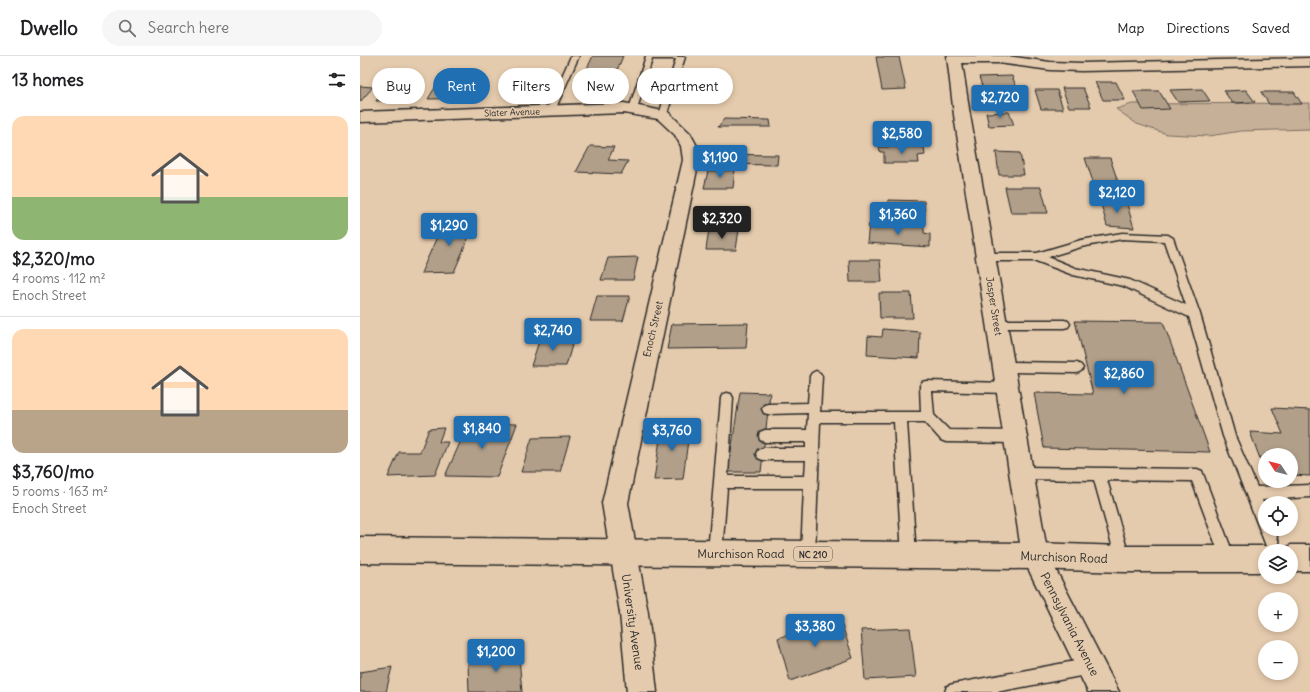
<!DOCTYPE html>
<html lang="en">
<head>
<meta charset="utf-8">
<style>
  :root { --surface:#fff; --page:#f6f6f6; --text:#202124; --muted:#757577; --line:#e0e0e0; --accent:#1f6fb2 }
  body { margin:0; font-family:Delius,sans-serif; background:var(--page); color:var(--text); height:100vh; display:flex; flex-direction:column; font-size:15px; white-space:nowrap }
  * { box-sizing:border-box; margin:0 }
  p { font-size:13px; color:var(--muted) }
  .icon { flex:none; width:22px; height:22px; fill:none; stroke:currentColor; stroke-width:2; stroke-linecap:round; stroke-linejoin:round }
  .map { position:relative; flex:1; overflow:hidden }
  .drawer { display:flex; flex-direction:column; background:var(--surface); width:360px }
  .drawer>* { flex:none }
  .top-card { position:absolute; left:12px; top:12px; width:380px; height:36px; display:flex; gap:8px }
  .needle { width:26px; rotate:306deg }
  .controls { position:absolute; left:898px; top:392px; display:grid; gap:8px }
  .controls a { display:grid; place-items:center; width:40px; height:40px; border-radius:50%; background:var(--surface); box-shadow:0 2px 6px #0003; font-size:20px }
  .price { position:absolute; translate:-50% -34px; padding:0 9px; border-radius:4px; background:var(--accent); color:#fff; font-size:13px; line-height:26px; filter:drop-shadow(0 1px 2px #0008) }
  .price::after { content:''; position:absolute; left:50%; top:24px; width:12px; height:9px; margin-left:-6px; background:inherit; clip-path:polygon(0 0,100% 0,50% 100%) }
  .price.current { background:#222; color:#fff }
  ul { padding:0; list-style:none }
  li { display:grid; align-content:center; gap:8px; height:212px; padding:0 12px }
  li+li { border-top:1px solid var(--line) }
  li span { display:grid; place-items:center; height:124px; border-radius:12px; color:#555 }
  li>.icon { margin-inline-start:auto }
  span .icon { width:72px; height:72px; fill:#fffc; stroke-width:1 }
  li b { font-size:17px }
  h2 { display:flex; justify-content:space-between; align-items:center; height:48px; padding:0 12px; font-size:17px }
  .tag { padding:0 14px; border-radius:18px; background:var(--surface); box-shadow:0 2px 6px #0003; font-size:14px; line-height:36px }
  .tag.current { background:var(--accent); color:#fff }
  header { display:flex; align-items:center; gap:24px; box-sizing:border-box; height:56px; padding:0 20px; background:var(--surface); border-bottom:1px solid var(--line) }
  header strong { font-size:19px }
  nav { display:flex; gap:22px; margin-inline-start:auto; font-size:14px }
  .search { width:280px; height:36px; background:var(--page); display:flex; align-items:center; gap:10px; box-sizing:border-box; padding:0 14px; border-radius:22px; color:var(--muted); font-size:15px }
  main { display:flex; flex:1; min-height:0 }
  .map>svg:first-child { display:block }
  .green { fill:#c7b098; stroke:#796e62 }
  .building { fill:#b19f89; stroke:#2b2b2b }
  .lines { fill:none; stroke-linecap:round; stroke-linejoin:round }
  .lane-casing { stroke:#2b2b2b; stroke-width:3 }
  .street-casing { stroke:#2b2b2b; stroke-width:3 }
  .secondary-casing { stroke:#2b2b2b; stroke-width:3 }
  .primary-casing { stroke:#2b2b2b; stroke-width:3 }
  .lane { fill:#e5cbad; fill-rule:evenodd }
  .street { fill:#e5cbad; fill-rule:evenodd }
  .secondary { fill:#e5cbad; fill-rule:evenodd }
  .primary { fill:#e5cbad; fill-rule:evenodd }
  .labels { text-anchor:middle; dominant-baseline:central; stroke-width:3; stroke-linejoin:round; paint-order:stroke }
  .far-street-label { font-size:9px; fill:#2b2b2b; stroke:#e5cbad }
  .shield { fill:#e5cbad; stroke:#635b52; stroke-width:1 }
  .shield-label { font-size:9px; font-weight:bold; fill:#2b2b2b }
  .street-label { font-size:10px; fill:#2b2b2b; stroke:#e5cbad }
  .near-street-label { font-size:12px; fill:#2b2b2b; stroke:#e5cbad }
</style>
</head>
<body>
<header>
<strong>Dwello</strong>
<div class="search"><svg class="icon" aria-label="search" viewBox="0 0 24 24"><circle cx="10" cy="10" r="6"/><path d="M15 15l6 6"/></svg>Search here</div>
<nav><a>Map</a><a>Directions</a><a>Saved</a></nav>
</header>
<main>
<section class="drawer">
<h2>13 homes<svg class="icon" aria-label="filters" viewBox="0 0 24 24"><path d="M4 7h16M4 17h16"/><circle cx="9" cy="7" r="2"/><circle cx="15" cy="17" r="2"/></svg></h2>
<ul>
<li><span style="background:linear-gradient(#ffd9b3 65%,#8fb573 0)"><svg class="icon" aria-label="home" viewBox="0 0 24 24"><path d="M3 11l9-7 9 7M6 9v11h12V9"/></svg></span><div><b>$2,320/mo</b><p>4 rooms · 112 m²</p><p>Enoch Street</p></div></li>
<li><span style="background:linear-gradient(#ffd9b3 65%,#b9a48a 0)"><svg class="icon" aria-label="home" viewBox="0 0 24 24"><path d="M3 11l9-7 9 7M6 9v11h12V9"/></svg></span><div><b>$3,760/mo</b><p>5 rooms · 163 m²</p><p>Enoch Street</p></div></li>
</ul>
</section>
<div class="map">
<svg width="950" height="636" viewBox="0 0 950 636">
  <rect width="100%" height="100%" fill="#e5cbad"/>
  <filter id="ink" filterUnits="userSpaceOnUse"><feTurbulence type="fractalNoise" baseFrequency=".025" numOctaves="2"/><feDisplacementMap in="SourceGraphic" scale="8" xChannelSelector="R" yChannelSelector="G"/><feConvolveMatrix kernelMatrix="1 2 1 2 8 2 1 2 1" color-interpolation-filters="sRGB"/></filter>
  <g filter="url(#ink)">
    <!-- green -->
    <path class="green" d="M950,47v26l-69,2 -32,5 -42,-2 -30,-10 -21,-15 16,-5z"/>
    <!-- building -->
    <path class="building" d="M233,0h30l-12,29h-32z
      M516,1h23l7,32 -24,1z
      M154,17h20l-7,18 -20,1z
      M652,20l6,15 -34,1 -5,-15z
      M32,23h28l-15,22h-29z
      M95,23h21l-4,7 15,-1 -7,13 -52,1 8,-13h15z
      M735,26h21l9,18h-22z
      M0,30l13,1 -13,15z
      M702,32h21l8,19h-22z
      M842,33l8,12 -32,1 -8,-12z
      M675,34h22l6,19h-22z
      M886,34l9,12 -23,1 -8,-12z
      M773,35h26l11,18 -27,1z
      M901,36h33l8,12h-33z
      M649,56l5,13 -25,1 -3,-13z
      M364,63l46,1 1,7h-53z
      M230,90l24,1 -6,13 20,1 -7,13 -45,-2z
      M519,91h45l1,8 -7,1 1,7h-35v-11h-4z
      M636,96l24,1 4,22h-25z
      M353,98l65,1 -1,10 -66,-1z
      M725,102h25l10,30h-25z
      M375,114l-2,18h-29l4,-17z
      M645,131h36l7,26h-37z
      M528,144l36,1 1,14 -37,-1z
      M740,144l26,1 8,27 -27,-2z
      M116,164l-22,52 -33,1 23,-52z
      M509,168l55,3v6l6,1v13l-63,-4z
      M349,173h30l-3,21h-30z
      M278,201l-5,23h-32l7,-22z
      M489,204h31l2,22h-32z
      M519,237h32l2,25h-33z
      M237,240h33l-7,25h-33z
      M715,265l88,1 47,130 -166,-4 -10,-55 59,1z
      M388,267l-2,25 -79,1 5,-25z
      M523,273l37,3 -1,26 -52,-3 1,-19 14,1z
      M180,282h34l-8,28h-35z
      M380,336l30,1 -9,79h-33z
      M912,352l38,2v66l-19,-1v-20h-26v17l-15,-40 33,2z
      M109,367l48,1 -20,53 -52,-1z
      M330,368l-7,55 -29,1 8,-55z
      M84,372l-5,14h9l-13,33 -47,2 11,-25h21l9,-23z
      M210,381l-10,35h-39l11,-34z
      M479,560l14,42 -63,23 -12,-43z
      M550,572l6,49 -51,3 -4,-50z
      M158,590l4,46h-53l-1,-28z
      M32,611l-6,25h-26v-20z"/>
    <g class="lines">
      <!-- lane casing -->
      <g class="lane-casing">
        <path id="lane" d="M211,0h8l-24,54 -4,3 -3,-1 -1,-2z
          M286,0l39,1 -19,60 -3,1 -4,-3 17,-56h-24l-15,50 -4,3 -4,-3z
          M762,177l46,2 5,3 27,76 35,122 22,51 53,-2v12l-48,3 3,8v21h9l8,22h-14l-45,-115 -34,-119 -66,-31 -50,-11 -37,-14h-50l-4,-1 -1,-3 1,-3 4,-1h51l44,-13zM762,183l42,2 22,64 -56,-25 -55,-12 -27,-11 33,-10z
          M637,264h67l4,1 2,3 -2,3 -4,1h-67l-4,-1 -2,-3 2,-3z
          M644,306l73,1 4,2 2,3 -2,3 -4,2 -73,-1 -4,-2 -2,-3 2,-3z
          M456,315l4,2 2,3 -2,36h101l-1,-26 2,-4 4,-1 81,2 4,1 2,4 -2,4 -4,1 -75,-2 2,24 15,15 66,1 5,2 1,4 -1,4 -5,2 -69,-1 -5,-2 -16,-18h-18l9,133 -2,5 -5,2 -5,-2 -2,-5 -8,-133h-74l-5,132 -2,5 -5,2 -5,-2 -2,-5 3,-66h-77l-5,65 -2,5 -5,2 -5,-2 -2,-5 13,-155 2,-4 4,-1 4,1 2,4 -5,78h77l1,-16h-43l-5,-2 -2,-4 2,-4 5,-2h43v-6h-41l-5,-2 -1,-4 1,-4 5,-2h42l1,-17 -40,1 -4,-1 -2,-4 2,-4 4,-1 40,-1 2,-27 2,-3z
          M661,411l176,2 5,2 33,88 -2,5 -5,2 -5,-2 -31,-83 -85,-1 23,79 -2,5 -5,2 -5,-2 -2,-5 -22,-79 -73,-1 -5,-2 -2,-4 2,-4z
          M731,602l6,2 2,6 -2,6 -6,2 -95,18h-51l2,-6 6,-2z"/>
      </g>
      <!-- street casing -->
      <g class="street-casing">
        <path id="street" d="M589,0h58l43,6 32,1 228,-5v8l-228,5 -32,-1 -52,-7h-44l-5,-1 -2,-3z
          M264,47l44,9 22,21 7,13 2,14 -71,343 20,110 9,79h-30l-7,-79 -18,-110 81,-343 -2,-14 -6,-11 -17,-16 -34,-6 -264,9v-10z
          M675,487l9,4 75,145h-31l-66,-136 4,-9z"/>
      </g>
      <!-- secondary casing -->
      <g class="secondary-casing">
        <path id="secondary" d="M587,0h14l9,59 78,441 -4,9 -9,4 -9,-4 -4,-9 -68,-441z"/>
      </g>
      <!-- primary casing -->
      <g class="primary-casing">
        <path id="primary" d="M0,481l675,6 88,3h142l10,5h-10v21h-142l-88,-3 -675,-6z
          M931,489h19v26h-19v-20h-10l1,-2z"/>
      </g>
      <!-- lane -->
      <use href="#lane" class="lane"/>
      <!-- street -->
      <use href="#street" class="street"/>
      <!-- secondary -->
      <use href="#secondary" class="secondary"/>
      <!-- primary -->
      <use href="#primary" class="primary"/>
    </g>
  </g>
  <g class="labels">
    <!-- far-street labels -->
    <g class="far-street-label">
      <text transform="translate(152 56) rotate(-2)">Slater Avenue</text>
    </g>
    <!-- shield labels -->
    <rect class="shield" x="434" y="491" width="38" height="14" rx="3"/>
    <g class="shield-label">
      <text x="453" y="498">NC 210</text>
    </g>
    <!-- street labels -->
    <g class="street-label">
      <text transform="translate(634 250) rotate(81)">Jasper Street</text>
      <text transform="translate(293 273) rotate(-77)">Enoch Street</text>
    </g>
    <!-- near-street labels -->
    <g class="near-street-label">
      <text x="381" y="497">Murchison Road</text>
      <text transform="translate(704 501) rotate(2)">Murchison Road</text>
      <text transform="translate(273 566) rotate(82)">University Avenue</text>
      <text transform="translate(710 568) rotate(63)">Pennsylvania Avenue</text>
    </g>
  </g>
</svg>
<div class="controls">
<a><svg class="needle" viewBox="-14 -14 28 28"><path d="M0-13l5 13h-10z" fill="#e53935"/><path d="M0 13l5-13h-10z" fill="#757577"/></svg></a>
<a><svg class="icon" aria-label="locate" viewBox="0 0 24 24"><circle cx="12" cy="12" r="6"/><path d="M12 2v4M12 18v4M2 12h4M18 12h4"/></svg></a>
<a><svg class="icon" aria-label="layers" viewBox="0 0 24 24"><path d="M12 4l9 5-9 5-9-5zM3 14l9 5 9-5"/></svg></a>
<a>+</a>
<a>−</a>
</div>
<b class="price" style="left:640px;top:63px">$2,720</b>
<b class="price" style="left:542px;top:99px">$2,580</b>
<b class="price" style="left:360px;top:123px">$1,190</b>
<b class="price" style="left:757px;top:158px">$2,120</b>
<b class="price" style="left:538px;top:180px">$1,360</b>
<b class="price current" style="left:362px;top:184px">$2,320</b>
<b class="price" style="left:89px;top:191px">$1,290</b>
<b class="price" style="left:193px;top:296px">$2,740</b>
<b class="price" style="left:764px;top:339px">$2,860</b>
<b class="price" style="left:122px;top:394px">$1,840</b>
<b class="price" style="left:312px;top:396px">$3,760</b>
<b class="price" style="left:455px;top:592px">$3,380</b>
<b class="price" style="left:136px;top:617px">$1,200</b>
<div class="top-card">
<a class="tag">Buy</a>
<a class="tag current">Rent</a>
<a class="tag">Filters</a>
<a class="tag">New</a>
<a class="tag">Apartment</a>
</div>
</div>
</main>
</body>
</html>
